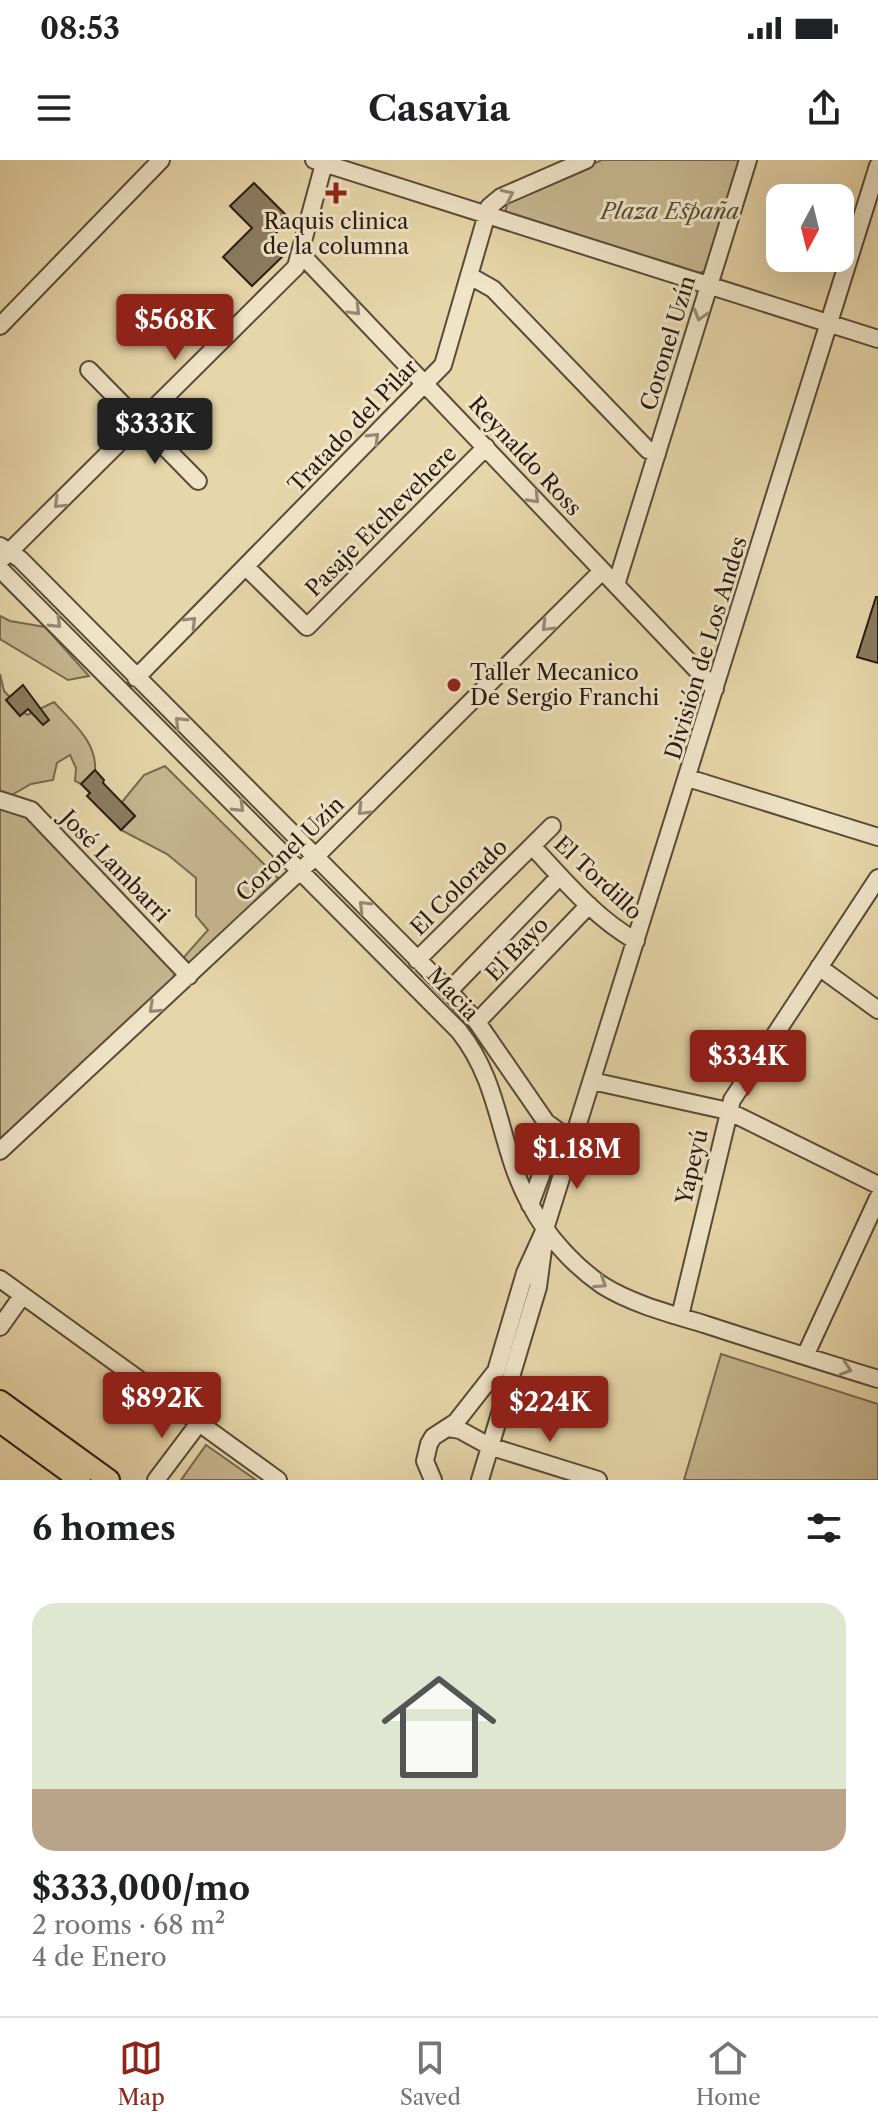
<!DOCTYPE html>
<html lang="en">
<head>
<meta charset="utf-8">
<style>
  :root { --surface:#fff; --page:#f2f2f2; --text:#202124; --muted:#757577; --line:#e0e0e0; --accent:#8f2418 }
  body { margin:0; font-family:"Libre Caslon Text",serif; background:var(--page); color:var(--text); height:100vh; display:flex; flex-direction:column; font-size:30px; white-space:nowrap }
  * { box-sizing:border-box; margin:0 }
  p { font-size:26px; color:var(--muted) }
  .icon { flex:none; width:44px; height:44px; fill:none; stroke:currentColor; stroke-width:2; stroke-linecap:round; stroke-linejoin:round }
  .map { position:relative; height:1320px; overflow:hidden }
  .details { display:flex; flex-direction:column; background:var(--surface); flex:1 }
  .details>* { flex:none }
  .needle { width:52px; rotate:187deg }
  .buttons { position:absolute; left:766px; top:24px; display:grid; gap:16px }
  .buttons a { display:grid; place-items:center; width:88px; height:88px; border-radius:16px; background:var(--surface); box-shadow:0 8px 32px #0002; font-size:40px }
  .price { position:absolute; translate:-50% -68px; padding:0 18px; border-radius:8px; background:var(--accent); color:#fff; font-size:26px; line-height:52px; filter:drop-shadow(0 2px 4px #0008) }
  .price::after { content:''; position:absolute; left:50%; top:48px; width:24px; height:18px; margin-left:-12px; background:inherit; clip-path:polygon(0 0,100% 0,50% 100%) }
  .price.current { background:#222; color:#fff }
  ul { padding:0; list-style:none }
  li { display:grid; align-content:center; gap:16px; height:424px; padding:0 32px }
  li+li { border-top:2px solid var(--line) }
  li span { display:grid; place-items:center; height:248px; border-radius:24px; color:#555 }
  li>.icon { margin-inline-start:auto }
  span .icon { width:144px; height:144px; fill:#fffc; stroke-width:1 }
  li b { font-size:34px }
  h2 { display:flex; justify-content:space-between; align-items:center; height:96px; padding:0 32px; font-size:34px }
  .status { display:flex; justify-content:space-between; align-items:center; height:56px; padding:0 40px; background:var(--surface); direction:ltr }
  .status svg { height:22px; fill:currentColor }
  header { display:flex; justify-content:space-between; align-items:center; height:104px; padding:0 32px; background:var(--surface); font-size:36px; font-weight:700 }
  .tabs { display:flex; justify-content:space-around; align-items:center; height:112px; border-top:2px solid var(--line); background:var(--surface); font-size:22px; color:var(--muted) }
  .tabs a { display:grid; justify-items:center; gap:4px }
  .tabs .current { color:var(--accent) }
  .map>svg:first-child { display:block }
  .green { fill:#c7b690; stroke:#786852; stroke-width:2 }
  .building { fill:#8c7c61; stroke:#2a1b14; stroke-width:2 }
  .lines { fill:none; stroke-linecap:round; stroke-linejoin:round }
  .minor-casing { stroke:#594a39; stroke-width:20 }
  .major-casing { stroke:#2a1b14; stroke-width:24 }
  .minor { stroke:#efe4c7; stroke-width:16 }
  .major { stroke:#e7d6a9; stroke-width:20 }
  .oneway { stroke:#968a76 }
  .poi-dot { fill:#8f2418; stroke:#efe4c7; stroke-width:3 }
  .labels { text-anchor:middle; dominant-baseline:central; stroke-width:6; stroke-linejoin:round; paint-order:stroke }
  .park-label { font-size:22px; font-style:italic; fill:#594a39; stroke:#efe4c7 }
  .poi-label { font-size:22px; fill:#2a1b14; stroke:#efe4c7 }
  .street-label { font-size:22px; fill:#2a1b14; stroke:#efe4c7 }
</style>
</head>
<body>
<div class="status"><b>08:53</b><svg viewBox="0 0 49 12"><path d="M0 12V9h3v3zM5 12V6h3v6zM10 12V3h3v9zM15 12V0h3v12zM26 1h20v11H26zM47 4h2v5h-2z"/></svg></div>
<header><svg class="icon" aria-label="menu" viewBox="0 0 24 24"><path d="M4 6h16M4 12h16M4 18h16"/></svg>Casavia<svg class="icon" aria-label="share" viewBox="0 0 24 24"><path d="M12 15V3M7 8l5-5 5 5M5 13v7h14v-7"/></svg></header>
<div class="map">
<svg width="878" height="1320" viewBox="0 0 878 1320">
  <rect width="100%" height="100%" fill="#e7d6a9"/>
  <filter id="stains"><feTurbulence type="fractalNoise" baseFrequency=".0025" numOctaves="4"/><feColorMatrix values="0 0 0 0 .2 0 0 0 0 .09 0 0 0 0 .02 0 0 0 .5 -.17"/></filter>
  <radialGradient id="worn" r=".72"><stop offset=".6" stop-color="#630" stop-opacity="0"/><stop offset="1" stop-color="#630" stop-opacity=".3"/></radialGradient>
  <!-- green -->
  <path class="green" d="M602,0h141l-36,110 -7,3 -195,-61 3,-11z
    M0,456l10,5 35,6 44,49 -21,4 -68,-41z
    M0,514l4,17 23,24 27,-13c18,20 43,40 41,68l-14,14 -6,-3 1,-13 -6,-13 -13,8 -4,17 -22,4 -21,12 -10,-4z
    M165,606l115,114 -90,87 -6,-10 24,-27 -12,-14v-38l-29,-24 -46,-24 14,-14 -13,-14 22,-27z
    M0,646l22,6 153,161 -3,7 -172,160z
    M721,1194l157,50v76h-194z
    M206,1285l50,35h-75z"/>
  <!-- building -->
  <path class="building" d="M254,23l36,36 -22,22 15,15 -31,30 -29,-29 29,-29 -22,-22z
    M876,437h2v66l-21,-6z
    M23,525l26,35 -6,5 -15,-16 -8,7 -14,-16z
    M95,610l9,10 -1,3 32,33 -14,14 -34,-34 3,-3 -9,-9z"/>
  <g class="lines">
    <!-- minor casing -->
    <g class="minor-casing">
      <path id="minor" d="M314,0l564,179
        M301,94l414,435
        M470,116l23,13 155,161 9,4
        M0,166l161,-166
        M89,210l109,111
        M0,386l20,13 429,432 28,31 69,100 27,20
        M4,397l292,-290 29,-107
        M246,407l61,60 179,-180
        M0,409l459,462c43,54 39,115 71,173 16,31 43,61 72,81 30,19 69,29 102,39 58,19 116,37 174,55
        M616,425l132,-425
        M136,518l307,-313 46,-158 12,-10 85,-37
        M688,618l190,59
        M0,640l31,10 158,166
        M532,686c32,34 63,72 104,95
        M417,800l135,-134
        M819,807l59,43
        M449,831l111,-115
        M477,862l112,-117
        M592,921l136,30 150,74
        M0,991l315,-294 287,-286
        M530,1045l17,-46 26,-17
        M0,1119l278,201
        M680,1156l52,-216 146,-222
        M0,1167l22,-31
        M805,1196l73,-158
        M448,1268l12,2 29,16 109,34
        M156,1320l43,-57
        M433,1320l-8,-19 4,-17 4,-7 23,-15 40,-51 29,-98 20,-44 333,-1063
        M480,1320l58,-193 7,-53"/>
    </g>
    <!-- major casing -->
    <g class="major-casing">
      <path id="major" d="M0,1241l109,79
        M0,1262l80,58"/>
    </g>
    <!-- minor -->
    <use href="#minor" class="minor"/>
    <!-- major -->
    <use href="#major" class="major"/>
  </g>
  <!-- one-way arrows -->
  <defs><path id="oneway-chevron" d="M-2-3.5L2.5 0L-2 3.5" fill="none" stroke-width="1.6" stroke-linecap="round" stroke-linejoin="round" transform="scale(2)"/></defs>
  <g class="oneway">
    <use href="#oneway-chevron" transform="translate(508 35) rotate(-26)"/>
    <use href="#oneway-chevron" transform="translate(355 150) rotate(46)"/>
    <use href="#oneway-chevron" transform="translate(700 155) rotate(107)"/>
    <use href="#oneway-chevron" transform="translate(374 278) rotate(-45)"/>
    <use href="#oneway-chevron" transform="translate(534 338) rotate(47)"/>
    <use href="#oneway-chevron" transform="translate(59 343) rotate(136)"/>
    <use href="#oneway-chevron" transform="translate(191 462) rotate(-45)"/>
    <use href="#oneway-chevron" transform="translate(56 463) rotate(45)"/>
    <use href="#oneway-chevron" transform="translate(547 466) rotate(135)"/>
    <use href="#oneway-chevron" transform="translate(180 562) rotate(-135)"/>
    <use href="#oneway-chevron" transform="translate(239 647) rotate(45)"/>
    <use href="#oneway-chevron" transform="translate(363 650) rotate(135)"/>
    <use href="#oneway-chevron" transform="translate(364 746) rotate(-135)"/>
    <use href="#oneway-chevron" transform="translate(154 848) rotate(137)"/>
    <use href="#oneway-chevron" transform="translate(601 1123) rotate(33)"/>
    <use href="#oneway-chevron" transform="translate(846 1209) rotate(18)"/>
  </g>
  <!-- markers -->
  <g class="poi-dot">
    <path d="M332 21h8v8h8v8h-8v8h-8v-8h-8v-8h8z"/>
    <circle cx="454" cy="525" r="8"/>
  </g>
  <g class="labels">
    <!-- park labels -->
    <g class="park-label">
      <text x="670" y="51">Plaza España</text>
    </g>
    <!-- poi labels -->
    <g class="poi-label">
      <text x="336" y="61">Raquis clinica<tspan x="336" dy="25">de la columna</tspan></text>
      <text x="470" y="512" text-anchor="start">Taller Mecanico<tspan x="470" dy="25">De Sergio Franchi</tspan></text>
    </g>
    <!-- street labels -->
    <g class="street-label">
      <text transform="translate(668 183) rotate(-73)">Coronel Uzín</text>
      <text transform="translate(353 266) rotate(-46)">Tratado del Pilar</text>
      <text transform="translate(525 296) rotate(47)">Reynaldo Ross</text>
      <text transform="translate(381 361) rotate(-45)">Pasaje Etchevehere</text>
      <text transform="translate(706 488) rotate(-73)">División de Los Andes</text>
      <text transform="translate(290 689) rotate(-44)">Coronel Uzín</text>
      <text transform="translate(115 706) rotate(46)">José Lambarri</text>
      <text transform="translate(598 718) rotate(43)">El Tordillo</text>
      <text transform="translate(459 727) rotate(-45)">El Colorado</text>
      <text transform="translate(517 789) rotate(-46)">El Bayo</text>
      <text transform="translate(453 834) rotate(47)">Macia</text>
      <text transform="translate(692 1007) rotate(-77)">Yapeyú</text>
    </g>
  </g>
  <rect width="100%" height="100%" filter="url(#stains)"/>
  <rect width="100%" height="100%" fill="url(#worn)"/>
</svg>
<div class="buttons">
<a><svg class="needle" viewBox="-14 -14 28 28"><path d="M0-13l5 13h-10z" fill="#e53935"/><path d="M0 13l5-13h-10z" fill="#757577"/></svg></a>
</div>
<b class="price" style="left:175px;top:202px">$568K</b>
<b class="price current" style="left:155px;top:306px">$333K</b>
<b class="price" style="left:748px;top:938px">$334K</b>
<b class="price" style="left:577px;top:1031px">$1.18M</b>
<b class="price" style="left:162px;top:1280px">$892K</b>
<b class="price" style="left:550px;top:1284px">$224K</b>
</div>
<section class="details">
<h2>6 homes<svg class="icon" aria-label="filters" viewBox="0 0 24 24"><path d="M4 7h16M4 17h16"/><circle cx="9" cy="7" r="2"/><circle cx="15" cy="17" r="2"/></svg></h2>
<ul>
<li><span style="background:linear-gradient(#dfe7d0 75%,#b9a48a 0)"><svg class="icon" aria-label="home" viewBox="0 0 24 24"><path d="M3 11l9-7 9 7M6 9v11h12V9"/></svg></span><div><b>$333,000/mo</b><p>2 rooms · 68 m²</p><p>4 de Enero</p></div></li>
</ul>
</section>
<nav class="tabs">
<a class="current"><svg class="icon" aria-label="map" viewBox="0 0 24 24"><path d="M3 6l6-2 6 2 6-2v14l-6 2-6-2-6 2zM9 4v14M15 6v14"/></svg>Map</a>
<a><svg class="icon" aria-label="saved" viewBox="0 0 24 24"><path d="M7 4h10v16l-5-4-5 4z"/></svg>Saved</a>
<a><svg class="icon" aria-label="home" viewBox="0 0 24 24"><path d="M3 11l9-7 9 7M6 9v11h12V9"/></svg>Home</a>
</nav>
</body>
</html>
